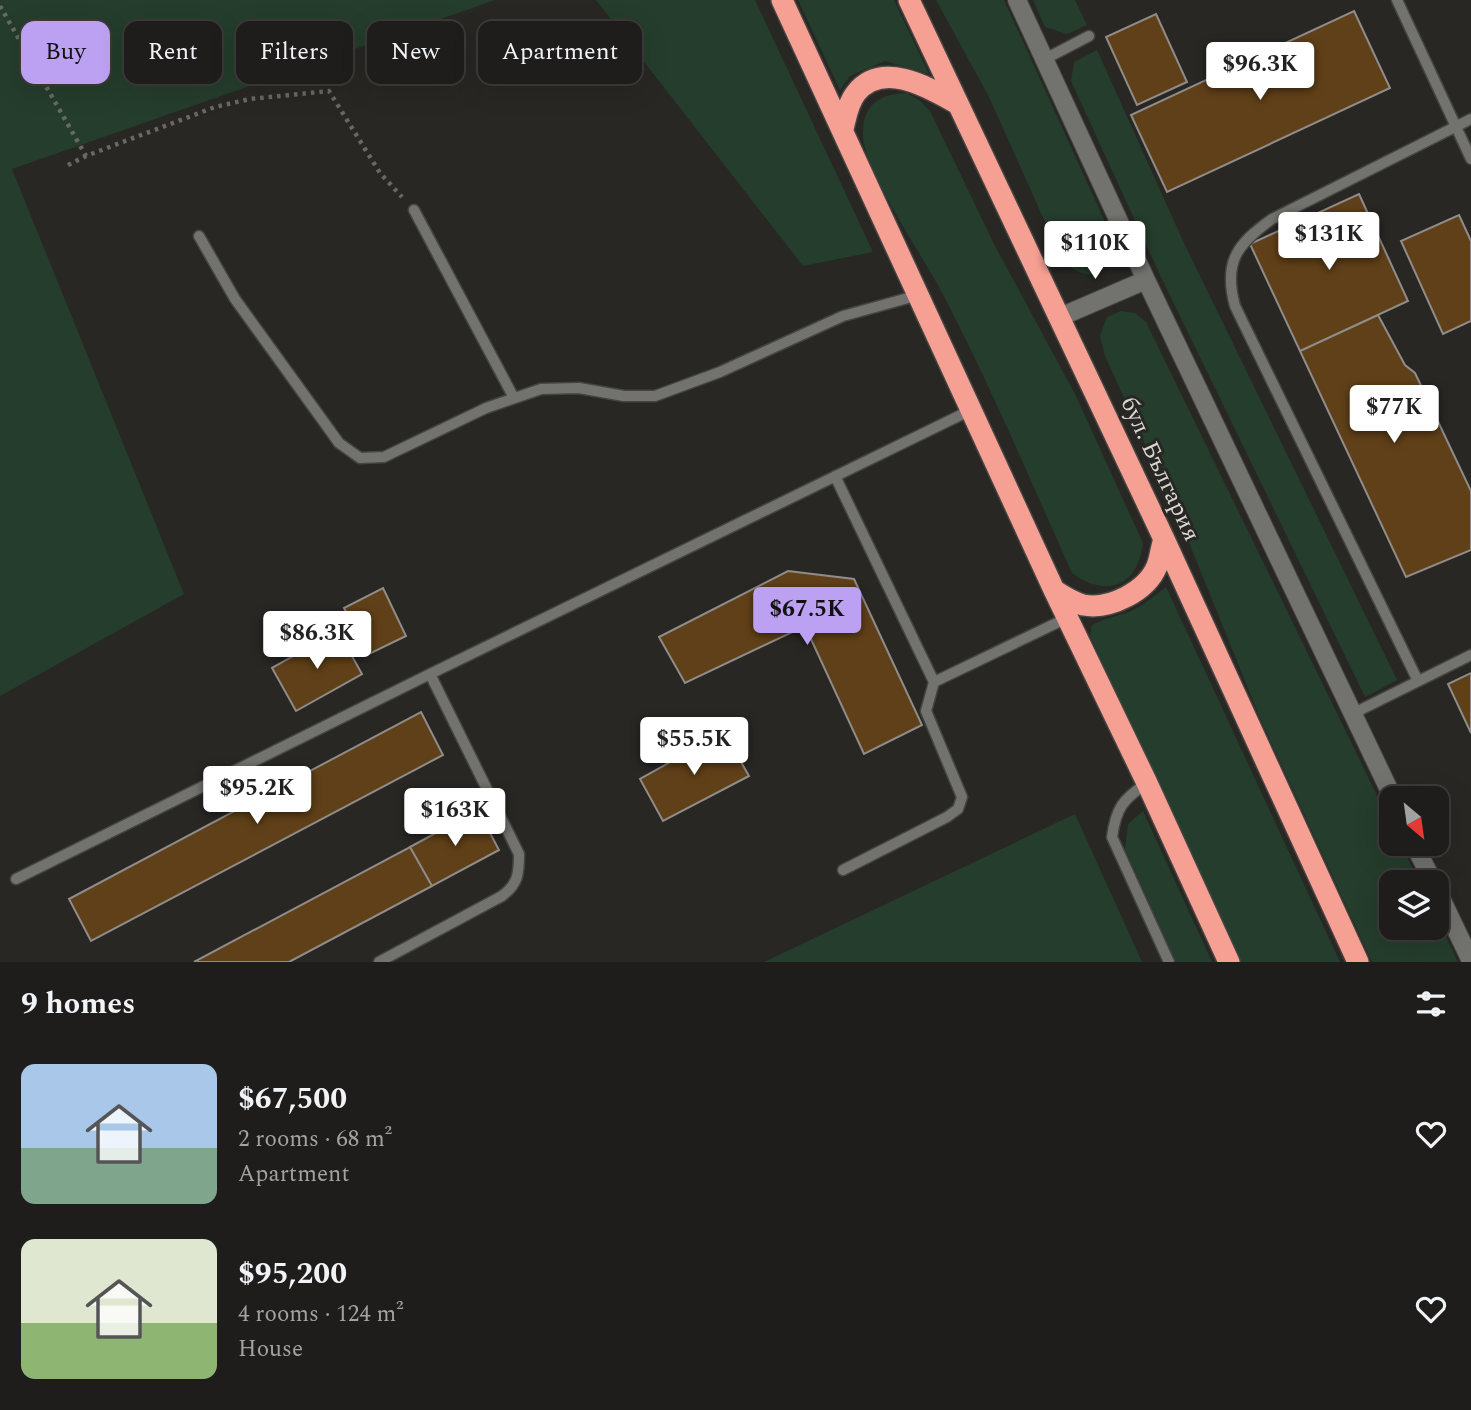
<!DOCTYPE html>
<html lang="en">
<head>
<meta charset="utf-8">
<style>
  :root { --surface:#1e1d1b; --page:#2b2a28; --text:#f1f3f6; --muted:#a1a2a3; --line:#3c3b3a; --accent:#bca0f2 }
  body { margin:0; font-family:Spectral,serif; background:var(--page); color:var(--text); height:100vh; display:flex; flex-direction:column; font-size:26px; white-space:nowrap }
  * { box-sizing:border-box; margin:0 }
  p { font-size:23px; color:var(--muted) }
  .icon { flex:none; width:38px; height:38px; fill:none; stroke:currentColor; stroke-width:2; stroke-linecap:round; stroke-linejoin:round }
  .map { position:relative; height:962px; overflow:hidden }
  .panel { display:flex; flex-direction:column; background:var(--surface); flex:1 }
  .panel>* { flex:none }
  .guide { position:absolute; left:21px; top:21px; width:700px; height:63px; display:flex; gap:14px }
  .needle { width:46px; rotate:151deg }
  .buttons { position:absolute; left:1379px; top:786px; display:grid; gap:14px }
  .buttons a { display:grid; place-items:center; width:70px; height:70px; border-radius:14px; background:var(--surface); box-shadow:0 7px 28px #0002,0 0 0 2px var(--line); font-size:35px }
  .price { position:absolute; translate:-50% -60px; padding:0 16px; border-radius:7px; background:#fff; color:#222; font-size:23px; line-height:46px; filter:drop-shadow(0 2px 4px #0008) }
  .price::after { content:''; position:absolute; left:50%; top:42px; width:21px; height:16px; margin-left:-10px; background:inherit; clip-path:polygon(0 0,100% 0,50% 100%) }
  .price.selected { background:var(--accent); color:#111 }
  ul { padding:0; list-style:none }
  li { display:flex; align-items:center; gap:21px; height:175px; padding:0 21px }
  li span { display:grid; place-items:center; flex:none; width:196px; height:140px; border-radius:14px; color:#555 }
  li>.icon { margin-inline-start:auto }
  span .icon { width:84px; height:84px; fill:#fffc; stroke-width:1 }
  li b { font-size:30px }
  h2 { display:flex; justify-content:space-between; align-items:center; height:84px; padding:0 21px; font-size:30px }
  .tag { padding:0 24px; border-radius:14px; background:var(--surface); box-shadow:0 7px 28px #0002,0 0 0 2px var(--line); font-size:24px; line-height:63px }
  .tag.selected { background:var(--accent); color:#111 }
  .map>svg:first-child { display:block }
  .green { fill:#253d2c }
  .building { fill:#604018; stroke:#8f8c8a; stroke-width:2 }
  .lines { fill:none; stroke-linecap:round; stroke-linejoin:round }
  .lane-casing { stroke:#444442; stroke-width:13 }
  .street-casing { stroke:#444442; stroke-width:20 }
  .highway-casing { stroke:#444442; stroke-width:24 }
  .path { stroke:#696865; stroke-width:4.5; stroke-dasharray:3.5 5; stroke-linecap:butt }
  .lane { stroke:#72726f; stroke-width:10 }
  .street { stroke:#72726f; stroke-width:18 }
  .highway { stroke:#f69f93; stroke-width:21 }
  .labels { text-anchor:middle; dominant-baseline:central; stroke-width:6; stroke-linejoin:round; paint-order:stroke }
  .street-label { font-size:24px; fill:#d9d8d6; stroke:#282724 }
</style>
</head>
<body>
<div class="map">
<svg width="1471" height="962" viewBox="0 0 1471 962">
  <rect width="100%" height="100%" fill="#282724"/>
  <!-- green -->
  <path class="green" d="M0,0h495l-483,169 172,425 -184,102z
    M596,0h159l118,252 -70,14z
    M798,0h96l35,74 -44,-13 -35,15 -10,14z
    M936,0h68l107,235c-3,35 -15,53 -48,27l-75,-167z
    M1033,0h42l12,25 -20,9 -22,-7z
    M1097,50l86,191 214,439 -32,17 -205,-422 -89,-194 3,-19z
    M906,93l13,7 11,11 65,135 80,148 68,149c-5,44 -37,55 -71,30 -43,-96 -84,-193 -133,-286 -18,-33 -76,-119 -76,-152 -1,-29 15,-41 43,-42z
    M1121,311l14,2 11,9 245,502v20h10l18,38h-28v46h46v-10l21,44h-86l-112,-244 -79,-195 -76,-167 -5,-20 7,-19z
    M1166,587l174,375h-99l-151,-326 2,-11c11,-6 20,-8 31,-11 17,-5 30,-17 43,-27z
    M1143,811l69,151h-36l-51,-113 3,-25z
    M1075,814l67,148h-378z"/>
  <!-- building -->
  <path class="building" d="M1354,11l36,77 -223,104 -36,-77z
    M1156,14l31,68 -50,23 -31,-68z
    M1359,194l49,107 -108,50 -50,-107z
    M1459,215l12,26v80l-28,13 -42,-93z
    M1378,315l27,50 10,8 56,118v59l-65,27 -106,-226z
    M788,571l66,8 68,146 -58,29 -59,-128 -120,57 -26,-46z
    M383,588l23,48 -39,19 -23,-47z
    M338,631l24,43 -66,37 -24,-43z
    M1471,673v60l-23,-49z
    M421,712l22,43 -352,186 -22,-42z
    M724,732l25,44 -86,45 -23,-42z
    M478,810l21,40 -67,36 -22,-39z
    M410,847l22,39 -143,76h-95z"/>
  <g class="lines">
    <!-- lane casing -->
    <g class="lane-casing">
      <path id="lane" d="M1397,0l74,159
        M1045,59l44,-23
        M414,210l100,188
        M199,236l36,63 104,144 21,15 24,-1 102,-49 55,-19 38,-1 45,8h31l65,-24 123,-56 76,-21
        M835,476l99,206 133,-64
        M1418,681l-183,-375c-12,-44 2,-62 37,-87l199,-100
        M1352,714l119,-59
        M1147,783c-24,16 -31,25 -35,54l57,125
        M843,870l104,-53 11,-8 4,-12 -36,-86 8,-29
        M16,879l414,-205 541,-264
        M379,962l123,-66c16,-12 17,-22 17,-42l-89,-180"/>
    </g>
    <!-- street casing -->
    <g class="street-casing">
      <path id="street" d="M1017,0l129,280 247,518
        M1060,317l86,-37
        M1414,844l19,38
        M1437,890l34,71"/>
    </g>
    <!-- highway casing -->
    <g class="highway-casing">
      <path id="highway" d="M782,0l272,590 93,193 82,179
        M909,0l255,539 194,423
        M843,129c3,-12 5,-26 13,-36 27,-34 75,-4 102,11
        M1054,590c9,6 19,12 29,15 27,5 64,-14 74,-39 3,-8 4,-18 7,-27"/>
    </g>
    <!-- path -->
    <path class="path" d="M0,6l86,150 129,-49 35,-8 79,-8 51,82 22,24
      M68,165l18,-9"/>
    <!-- lane -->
    <use href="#lane" class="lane"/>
    <!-- street -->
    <use href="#street" class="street"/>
    <!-- highway -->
    <use href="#highway" class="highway"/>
  </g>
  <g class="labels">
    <!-- street labels -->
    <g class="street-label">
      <text transform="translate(1160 469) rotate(65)">бул. България</text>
    </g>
  </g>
</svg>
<div class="buttons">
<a><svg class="needle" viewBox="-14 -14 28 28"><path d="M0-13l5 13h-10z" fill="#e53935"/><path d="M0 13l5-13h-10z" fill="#a1a2a3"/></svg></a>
<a><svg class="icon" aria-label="layers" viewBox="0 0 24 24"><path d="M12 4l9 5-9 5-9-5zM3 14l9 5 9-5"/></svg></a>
</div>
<b class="price" style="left:1260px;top:102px">$96.3K</b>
<b class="price" style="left:1329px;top:272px">$131K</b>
<b class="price" style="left:1095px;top:281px">$110K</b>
<b class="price" style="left:1394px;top:445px">$77K</b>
<b class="price selected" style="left:807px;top:647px">$67.5K</b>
<b class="price" style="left:317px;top:671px">$86.3K</b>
<b class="price" style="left:694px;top:777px">$55.5K</b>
<b class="price" style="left:257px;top:826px">$95.2K</b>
<b class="price" style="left:455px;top:848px">$163K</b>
<div class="guide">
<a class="tag selected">Buy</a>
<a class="tag">Rent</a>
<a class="tag">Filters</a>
<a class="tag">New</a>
<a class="tag">Apartment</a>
</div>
</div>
<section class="panel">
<h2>9 homes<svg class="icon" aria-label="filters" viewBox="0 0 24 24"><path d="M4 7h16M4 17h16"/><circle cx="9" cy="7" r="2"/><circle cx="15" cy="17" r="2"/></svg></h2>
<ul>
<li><span style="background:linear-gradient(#a9c7e8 60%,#7fa58c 0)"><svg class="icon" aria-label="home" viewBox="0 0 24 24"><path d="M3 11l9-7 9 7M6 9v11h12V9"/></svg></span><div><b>$67,500</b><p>2 rooms · 68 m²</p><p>Apartment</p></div><svg class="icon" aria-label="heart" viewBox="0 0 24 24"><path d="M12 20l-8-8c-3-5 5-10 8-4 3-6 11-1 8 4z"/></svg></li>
<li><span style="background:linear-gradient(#dfe7d0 60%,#8fb573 0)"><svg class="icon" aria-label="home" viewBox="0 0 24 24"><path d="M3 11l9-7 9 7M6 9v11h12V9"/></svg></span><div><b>$95,200</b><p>4 rooms · 124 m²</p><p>House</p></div><svg class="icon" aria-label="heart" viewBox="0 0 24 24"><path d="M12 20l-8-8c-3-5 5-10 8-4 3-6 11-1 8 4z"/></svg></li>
</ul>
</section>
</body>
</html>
